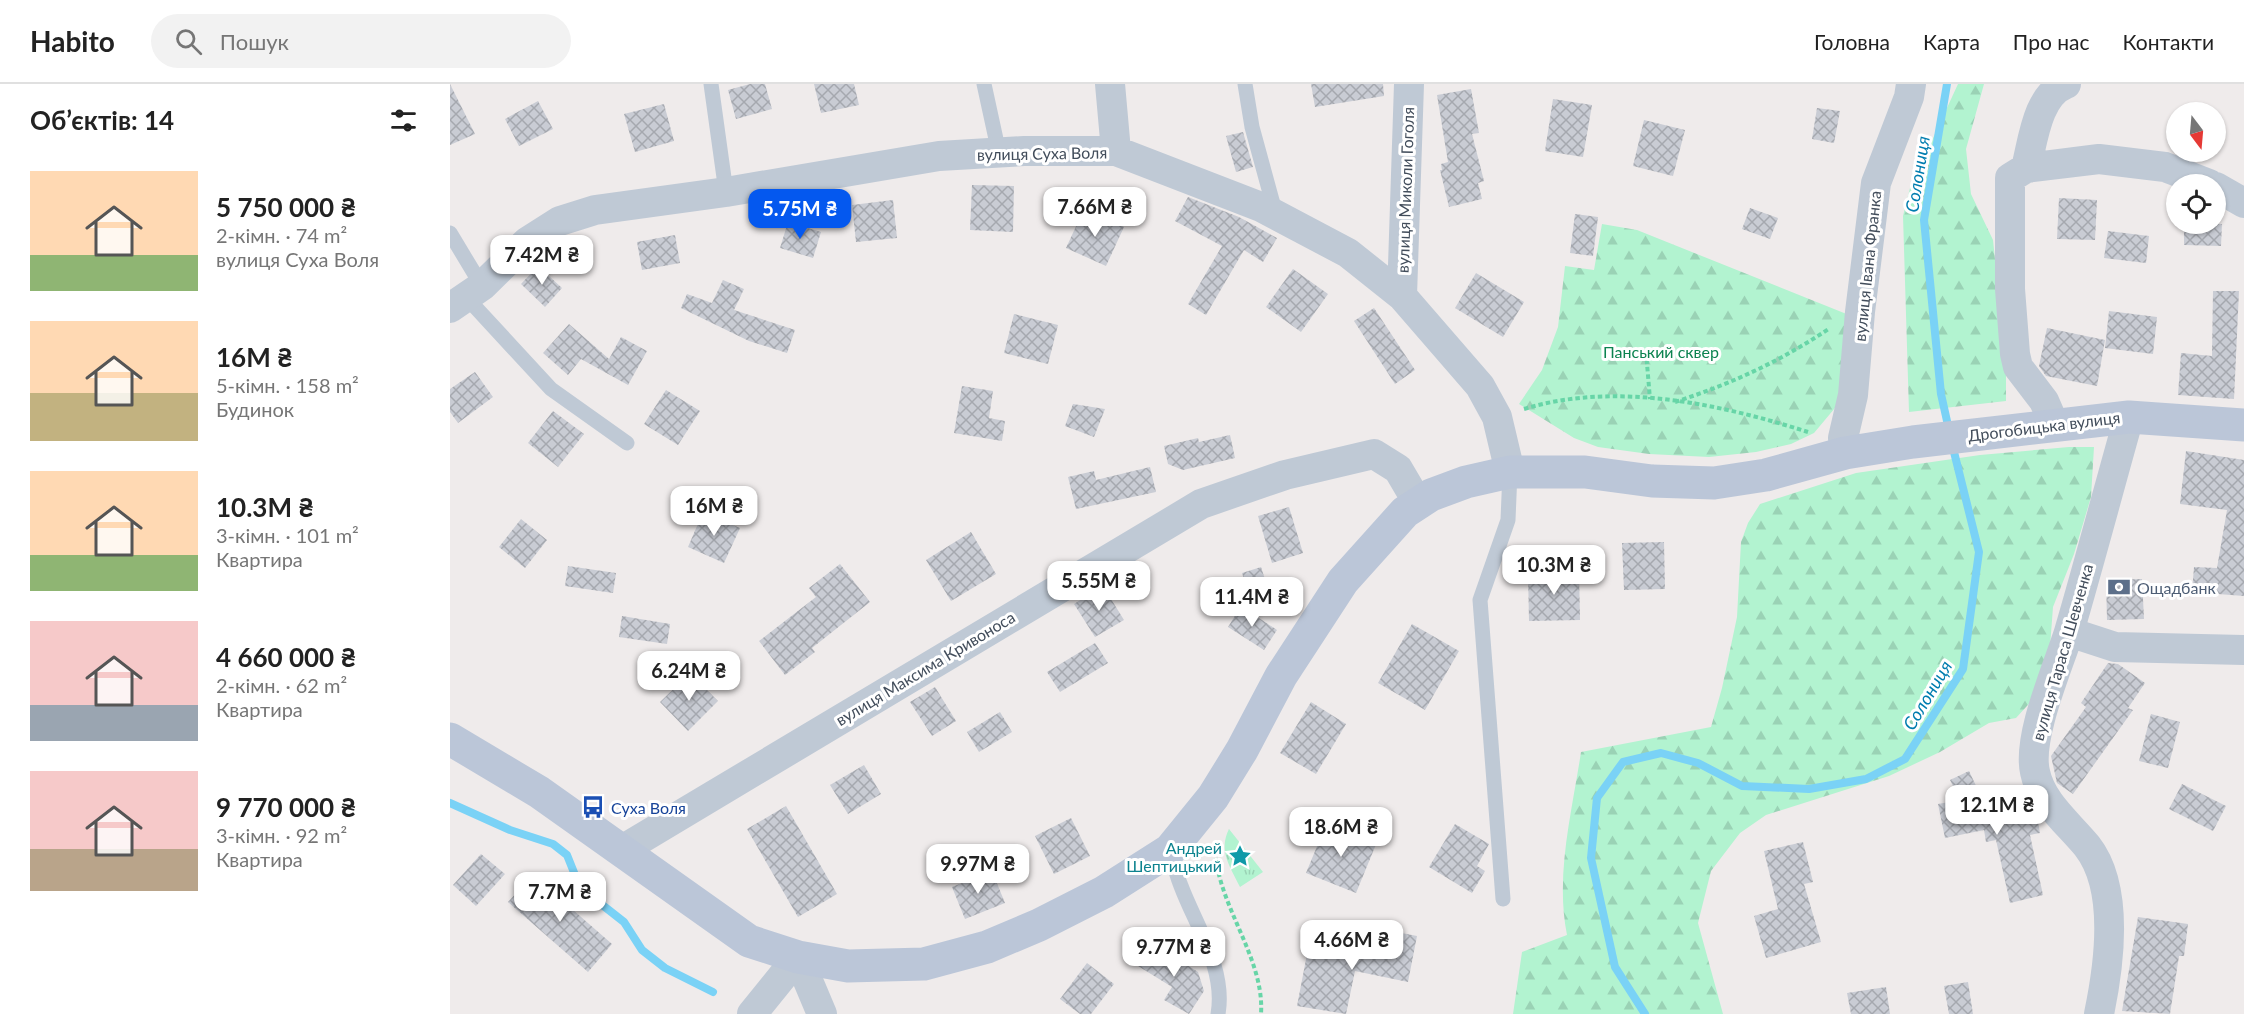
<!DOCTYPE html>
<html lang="uk">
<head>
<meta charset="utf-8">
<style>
  :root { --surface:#fff; --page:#f2f2f2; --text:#222; --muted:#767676; --line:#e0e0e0; --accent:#0458ef }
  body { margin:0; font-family:Lato,sans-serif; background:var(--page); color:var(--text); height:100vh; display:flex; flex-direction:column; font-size:22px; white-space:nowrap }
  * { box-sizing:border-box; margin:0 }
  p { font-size:20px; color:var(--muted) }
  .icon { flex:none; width:33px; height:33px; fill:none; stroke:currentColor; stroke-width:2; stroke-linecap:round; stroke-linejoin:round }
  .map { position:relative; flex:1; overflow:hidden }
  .drawer { display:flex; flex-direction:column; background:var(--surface); width:450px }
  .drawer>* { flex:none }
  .needle { width:39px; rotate:164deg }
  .controls { position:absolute; left:1716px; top:18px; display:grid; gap:12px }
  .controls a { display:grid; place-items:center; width:60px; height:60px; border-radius:50%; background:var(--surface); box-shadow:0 2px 4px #0004; font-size:30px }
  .price { position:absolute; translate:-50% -51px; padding:0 14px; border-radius:12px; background:#fff; color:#222; font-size:20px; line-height:39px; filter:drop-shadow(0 2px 3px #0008) }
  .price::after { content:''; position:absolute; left:50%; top:36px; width:18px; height:14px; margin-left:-9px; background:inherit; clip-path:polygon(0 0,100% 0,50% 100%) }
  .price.current { background:var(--accent); color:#fff }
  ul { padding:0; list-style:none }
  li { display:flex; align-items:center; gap:18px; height:150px; padding:0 30px }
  li span { display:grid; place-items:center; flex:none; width:168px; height:120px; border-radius:0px; color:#555 }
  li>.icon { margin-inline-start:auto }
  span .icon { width:72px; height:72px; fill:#fffc; stroke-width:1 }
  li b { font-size:26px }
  h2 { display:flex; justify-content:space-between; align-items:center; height:72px; padding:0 30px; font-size:26px }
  header { display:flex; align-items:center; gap:36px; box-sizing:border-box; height:84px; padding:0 30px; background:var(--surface); border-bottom:2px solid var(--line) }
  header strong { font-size:28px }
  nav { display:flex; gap:33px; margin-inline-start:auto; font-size:21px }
  .search { width:420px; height:54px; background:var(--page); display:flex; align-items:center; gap:15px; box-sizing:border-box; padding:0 21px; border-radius:33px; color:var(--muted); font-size:22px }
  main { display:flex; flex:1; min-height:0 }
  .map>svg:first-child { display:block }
  .grass { fill:url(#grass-tufts) }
  .forest { fill:url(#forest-firs) }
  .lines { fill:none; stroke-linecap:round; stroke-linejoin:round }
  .stream { stroke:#7ad2f6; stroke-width:8 }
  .building { fill:url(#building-cross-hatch) }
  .path { stroke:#67d5a7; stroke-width:4; stroke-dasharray:4.5 3; stroke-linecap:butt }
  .lane { stroke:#bfc9d5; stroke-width:15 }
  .street { stroke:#bfc9d5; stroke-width:30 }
  .secondary { stroke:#bbc6d8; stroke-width:33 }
  .labels { text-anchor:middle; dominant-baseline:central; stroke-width:6; stroke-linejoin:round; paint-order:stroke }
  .street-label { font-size:16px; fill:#424d5b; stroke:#fff }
  .park-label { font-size:16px; fill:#0c8350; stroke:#fff }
  .service-label { font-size:16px; fill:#4e5e75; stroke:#fff; text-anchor:start }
  .transit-label { font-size:16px; fill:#164399; stroke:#fff; text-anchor:start }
  .culture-label { font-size:16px; fill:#0d838f; stroke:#fff; text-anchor:end }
  .water-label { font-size:18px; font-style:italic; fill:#007daf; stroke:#fff }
</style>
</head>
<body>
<header>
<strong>Habito</strong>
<div class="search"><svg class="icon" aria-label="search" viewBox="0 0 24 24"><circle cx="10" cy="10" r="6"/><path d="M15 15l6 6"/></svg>Пошук</div>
<nav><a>Головна</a><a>Карта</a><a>Про нас</a><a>Контакти</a></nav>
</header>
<main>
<section class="drawer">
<h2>Об’єктів: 14<svg class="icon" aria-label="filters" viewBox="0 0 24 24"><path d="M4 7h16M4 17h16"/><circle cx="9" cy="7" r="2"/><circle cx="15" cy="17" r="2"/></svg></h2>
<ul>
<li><span style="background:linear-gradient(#ffd9b3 70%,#8fb573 0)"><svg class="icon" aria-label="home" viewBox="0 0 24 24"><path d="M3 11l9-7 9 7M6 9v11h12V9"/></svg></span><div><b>5 750 000 ₴</b><p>2-кімн. · 74 m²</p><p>вулиця Суха Воля</p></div></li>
<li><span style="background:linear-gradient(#ffd9b3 60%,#c2b280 0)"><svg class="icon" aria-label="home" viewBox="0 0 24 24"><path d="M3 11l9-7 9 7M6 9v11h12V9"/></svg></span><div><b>16M ₴</b><p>5-кімн. · 158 m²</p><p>Будинок</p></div></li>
<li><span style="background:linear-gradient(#ffd9b3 70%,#8fb573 0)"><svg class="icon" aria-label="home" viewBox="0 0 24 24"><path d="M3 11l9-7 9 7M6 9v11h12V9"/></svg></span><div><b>10.3M ₴</b><p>3-кімн. · 101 m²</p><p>Квартира</p></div></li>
<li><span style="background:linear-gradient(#f6c9c9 70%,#9aa5b1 0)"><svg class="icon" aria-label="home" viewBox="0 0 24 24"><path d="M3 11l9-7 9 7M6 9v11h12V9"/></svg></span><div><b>4 660 000 ₴</b><p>2-кімн. · 62 m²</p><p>Квартира</p></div></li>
<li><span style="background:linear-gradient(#f6c9c9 65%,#b9a48a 0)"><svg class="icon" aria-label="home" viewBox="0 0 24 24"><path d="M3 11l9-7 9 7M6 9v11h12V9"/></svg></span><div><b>9 770 000 ₴</b><p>3-кімн. · 92 m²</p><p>Квартира</p></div></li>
</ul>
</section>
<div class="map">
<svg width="1794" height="930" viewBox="0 0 1794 930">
  <defs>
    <pattern id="grass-tufts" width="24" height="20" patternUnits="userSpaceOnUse" patternTransform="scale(1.5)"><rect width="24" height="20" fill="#b2f3d0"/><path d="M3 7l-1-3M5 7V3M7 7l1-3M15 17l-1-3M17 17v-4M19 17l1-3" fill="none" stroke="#9ad2b5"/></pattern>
    <pattern id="forest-firs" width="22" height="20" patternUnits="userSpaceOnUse" patternTransform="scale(1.5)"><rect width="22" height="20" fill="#b2f3d0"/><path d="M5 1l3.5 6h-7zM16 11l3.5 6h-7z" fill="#9ad2b5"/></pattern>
    <pattern id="building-cross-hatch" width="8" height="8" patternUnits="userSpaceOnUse" patternTransform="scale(1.5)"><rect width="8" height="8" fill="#c9ccd4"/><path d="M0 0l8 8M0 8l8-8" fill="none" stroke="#a5a8af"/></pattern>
  </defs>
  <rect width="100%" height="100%" fill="#efebeb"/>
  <!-- grass -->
  <path class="grass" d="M779,745l34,43 -23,15c-10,-21 -22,-36 -11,-58z"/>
  <!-- forest -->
  <path class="forest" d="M1508,0h26l-18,65 5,45 22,46 13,126v35l-97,11 -6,-196 7,-28z
    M1152,140l35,6 212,85 -9,87 -26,31 -23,11 -35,8 -47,5 -60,-3 -51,-7 -24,-9 -55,-34 23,-34 16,-43 7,-61 29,4z
    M1619,363h25l-3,50 -17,57 -21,53 -3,40 -13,48 -21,23 -27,5 -49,29 -51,24 -123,39 -26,18 -29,38 -13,52 25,91h-210l9,-62 45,-17c-12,-60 5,-123 14,-183l130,-25 11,-39 15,-71 4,-75 7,-19 12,-19 96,-31 124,-18z"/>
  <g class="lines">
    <!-- stream -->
    <path class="stream" d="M1497,0l-23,136 17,174 8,36
      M0,719l60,27 43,14 14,11 8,20 21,25 28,22 18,28 23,18 48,24
      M1195,930l-30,-47 -24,-109 6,-60 26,-36 38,-9 37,10 44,23 67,3 57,-10 39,-20 58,-90 16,-117 -27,-108"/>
  </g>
  <!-- building -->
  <path class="building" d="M0,0l25,50 -25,11z
    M300,0h15l7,25 -36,10 -8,-29z
    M364,0h40l5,21 -38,8z
    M861,0h72l1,12 -69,11z
    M1021,5l8,44 -7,1 12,47 -6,2 4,16 -33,8 -9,-37h2l-1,-6 7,-2 -11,-67z
    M1103,15l39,6 -9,52 -38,-6z
    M88,17l15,28 -34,17 -14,-27z
    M214,20l10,37 -39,11 -11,-38z
    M1367,24l23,3 -6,32 -22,-4z
    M1194,36l41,10 -12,46 -40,-10z
    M793,48l10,35 -17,5 -10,-36z
    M522,101l42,1 -1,46 -43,-2z
    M738,113l51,20 38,21 -14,24 -19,-12 -38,65 -18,-11 34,-58 -47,-25z
    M1609,114l38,2 -2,40 -38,-1z
    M443,116l4,38 -41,4 -4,-37z
    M1300,124l28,10 -8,21 -28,-10z
    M634,125l40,18 -18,39 -40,-18z
    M1125,130l23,3 -5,39 -23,-3z
    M338,138l33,10 -8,26 -33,-10z
    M1734,140h38l-1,22 -37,-1z
    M1658,147l41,5 -3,27 -42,-5z
    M225,151l5,28 -38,7 -5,-28z
    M88,182l24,22 -17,19 -24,-23z
    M843,185l35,25 -27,38 -35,-25z
    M1026,189l48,29 -21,35 -48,-29z
    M273,196l21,9 -10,21 61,20 -8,23 -38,-12 -68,-33 6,-14 25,9z
    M1763,207h26l-5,108 -56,-4 3,-42 31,3z
    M924,224l41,62 -20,14 -41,-63z
    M1659,227l48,6 -4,37 -48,-6z
    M564,230l44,11 -10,39 -44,-11z
    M119,240l40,35 12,-22 26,14 -19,34 -47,-26 -13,16 -25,-22z
    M1597,244l58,12 -8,46 -51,-10 -7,-10z
    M25,288l18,25 -35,26 -8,-11v-23z
    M512,302l31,5 -4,27 16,3 -3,20 -48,-8z
    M216,306l34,21 -22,34 -34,-21z
    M623,320l32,5 -11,28 -29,-11z
    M103,327l31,23 -26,33 -30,-24z
    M780,351l5,23 -52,12 -15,-6 -4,-18 34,-8 1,4z
    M1736,367l58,9v136l-52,-4 2,-25 23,1 10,-58 -47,-6z
    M700,383l6,25 -80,17 -8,-32 26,-6 2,9z
    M839,423l14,46 -31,10 -14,-47z
    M253,428l37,16 -16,35 -36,-16z
    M71,435l26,21 -22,28 -26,-21z
    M521,448l25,42 -45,27 -25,-41z
    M1214,458l1,47 -41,1 -2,-47z
    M390,480l30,38 -58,46 3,4 -30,23 -26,-34 57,-44 -7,-9z
    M118,482l48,7 -3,20 -48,-7z
    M811,483l11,34 -19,6 -11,-34z
    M1129,487l1,49 -51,1 -1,-49z
    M1692,495l2,40 -37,1 -1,-40z
    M653,502l21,34 -29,17 -21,-33z
    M791,522l36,24 -13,20 -36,-23z
    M172,532l48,8 -3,20 -48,-7z
    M962,540l47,27 -34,59 -47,-27z
    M645,559l13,20 -48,29 -13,-20z
    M1658,579l10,1 27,19 -17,25 5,2 -60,84 -16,-11 -6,-27 35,-49 -5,-4z
    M240,589l28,28 -30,30 -28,-29z
    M485,603l21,34 -24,15 -22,-34z
    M861,618l35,22 -30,50 -36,-21z
    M550,628l12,20 -33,20 -12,-20z
    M1701,630l29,8 -12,46 -29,-7z
    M414,681l17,29 -33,20 -18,-29z
    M1519,687l21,44 42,-8 5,8 3,18 -10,2 13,60 -33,8 -14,-63 -10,2 -2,-12 -39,8 -7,-34 22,-4 -10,-20z
    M1732,700l44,22 -13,25 -44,-22z
    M336,722l51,88 -39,23 -51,-88z
    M621,734l19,38 -36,18 -19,-38z
    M877,738l50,20 -21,51 -50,-20z
    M1005,740l34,20 -12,22 8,5 -13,22 -43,-26z
    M1353,758l10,40 -9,2 17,58 -55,16 -12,-42 24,-7 -14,-58z
    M31,770l24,20 -29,32 -23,-21z
    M542,787l13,32 -40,16 -13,-32z
    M83,791l79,69 -24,28 -80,-70z
    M1688,833l50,7 -4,32h-5l-9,58 -48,-3z
    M936,846l31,6 -9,46 -53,-11 -9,43 -49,-8 11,-57 19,4 2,-9 52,11z
    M703,859l45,29 6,19 -15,23 -25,-14 8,-13 -34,-21z
    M637,879l27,21 -23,30h-11l-20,-15z
    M1518,898l5,32h-24l-5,-28z
    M1436,903l4,27h-39l-4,-21z"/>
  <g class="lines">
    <!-- path -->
    <path class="path" d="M1196,268l4,47
      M1225,318c56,-18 106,-41 155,-74
      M1074,325c91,-28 196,-5 284,23
      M765,759c-1,59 50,113 46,171"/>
    <!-- lane -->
    <path class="lane" d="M261,0l15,108
      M534,0l15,69
      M795,0l7,43 24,88
      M0,149l32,53
      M16,213l85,92 76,54
      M720,766c3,12 6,24 11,36 15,40 45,83 37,128
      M1053,815l-23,-299 28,-80 2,-48"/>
    <!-- street -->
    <path class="street" d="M660,0l6,67
      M1576,84c7,-27 11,-73 40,-84
      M1766,103l28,16
      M952,212l7,-212
      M0,224l32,-22 45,-44 33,-21 35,-11 131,-18 213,-36 85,-5h92l145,56 87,46 54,43 78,90 17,31 13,55
      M1604,340l-10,-23 -26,-34 -3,-13 -5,-65v-111l16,-10 73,-9 66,8 44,17
      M1395,369l-2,-15 10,-43 7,-83 16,-129 33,-86 2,-13
      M1619,548l46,15 129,3
      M172,766l579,-346 84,-29 89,-21 24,15 20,34
      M302,930l46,-57 24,57
      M1649,930c10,-48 21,-126 -12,-168 -19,-23 -46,-44 -52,-74 -8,-35 23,-105 34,-140 21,-72 40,-144 60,-215"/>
    <!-- secondary -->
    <path class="secondary" d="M0,655l89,53 210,149 49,16 50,9 76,-2 63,-17 52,-22 65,-33 66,-42 43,-53 29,-47 39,-74 62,-95 62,-69 26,-17 35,-13 44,-10h75l67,9 62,2 52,-8 79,-22 68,-11 216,-25 115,8"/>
  </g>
  <!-- icons -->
  <defs>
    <g id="bank-bare" transform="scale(1.8)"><path d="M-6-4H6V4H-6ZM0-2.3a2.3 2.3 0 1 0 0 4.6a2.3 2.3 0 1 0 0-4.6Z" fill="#5c6f8a" stroke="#fff" stroke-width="2.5" paint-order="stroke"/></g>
    <g id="bus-bare" transform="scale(1.8)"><path d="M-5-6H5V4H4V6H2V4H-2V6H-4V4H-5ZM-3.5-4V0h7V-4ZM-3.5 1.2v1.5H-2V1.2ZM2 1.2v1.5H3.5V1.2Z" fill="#1a4fb4" stroke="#fff" stroke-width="2.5" paint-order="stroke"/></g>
    <g id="sight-bare" transform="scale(1.8)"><path d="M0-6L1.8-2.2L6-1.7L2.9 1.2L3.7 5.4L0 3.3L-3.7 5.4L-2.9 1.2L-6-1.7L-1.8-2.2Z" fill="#0f9aa8" stroke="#fff" stroke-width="2.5" paint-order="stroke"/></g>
  </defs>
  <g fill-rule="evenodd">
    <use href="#bank-bare" x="1669" y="503"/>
    <use href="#bus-bare" x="143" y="723"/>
    <use href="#sight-bare" x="790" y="772"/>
  </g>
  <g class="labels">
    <!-- street labels -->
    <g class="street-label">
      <text transform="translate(592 69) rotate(-1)">вулиця Суха Воля</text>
      <text transform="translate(955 106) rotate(-88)">вулиця Миколи Гоголя</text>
      <text transform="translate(1417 182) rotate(-84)">вулиця Івана Франка</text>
      <text transform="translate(1594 342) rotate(-7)">Дрогобицька вулиця</text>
      <text transform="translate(1612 568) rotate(-74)">вулиця Тараса Шевченка</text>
      <text transform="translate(475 584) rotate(-31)">вулиця Максима Кривоноса</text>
    </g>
    <!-- park labels -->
    <g class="park-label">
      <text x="1211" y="267">Панський сквер</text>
    </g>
    <!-- service labels -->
    <g class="service-label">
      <text x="1687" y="503">Ощадбанк</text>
    </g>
    <!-- transit labels -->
    <g class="transit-label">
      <text x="161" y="723">Суха Воля</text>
    </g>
    <!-- culture labels -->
    <g class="culture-label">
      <text x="772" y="763">Андрей<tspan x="772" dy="18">Шептицький</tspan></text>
    </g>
    <!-- water labels -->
    <g class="water-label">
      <text transform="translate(1467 90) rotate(-81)">Солониця</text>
      <text transform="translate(1477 611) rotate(-59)">Солониця</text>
    </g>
  </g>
</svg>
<div class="controls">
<a><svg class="needle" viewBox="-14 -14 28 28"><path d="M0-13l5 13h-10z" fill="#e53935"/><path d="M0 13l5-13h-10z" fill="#767676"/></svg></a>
<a><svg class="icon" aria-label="locate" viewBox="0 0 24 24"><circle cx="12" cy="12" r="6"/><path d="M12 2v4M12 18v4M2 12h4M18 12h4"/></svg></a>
</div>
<b class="price" style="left:645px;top:154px">7.66M ₴</b>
<b class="price current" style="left:350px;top:156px">5.75M ₴</b>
<b class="price" style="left:92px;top:202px">7.42M ₴</b>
<b class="price" style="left:264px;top:453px">16M ₴</b>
<b class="price" style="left:1104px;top:512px">10.3M ₴</b>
<b class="price" style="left:649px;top:528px">5.55M ₴</b>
<b class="price" style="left:802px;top:544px">11.4M ₴</b>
<b class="price" style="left:239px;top:618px">6.24M ₴</b>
<b class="price" style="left:1547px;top:752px">12.1M ₴</b>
<b class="price" style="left:891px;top:774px">18.6M ₴</b>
<b class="price" style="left:528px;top:811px">9.97M ₴</b>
<b class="price" style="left:110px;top:839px">7.7M ₴</b>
<b class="price" style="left:902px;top:887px">4.66M ₴</b>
<b class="price" style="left:724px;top:894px">9.77M ₴</b>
</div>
</main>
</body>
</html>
